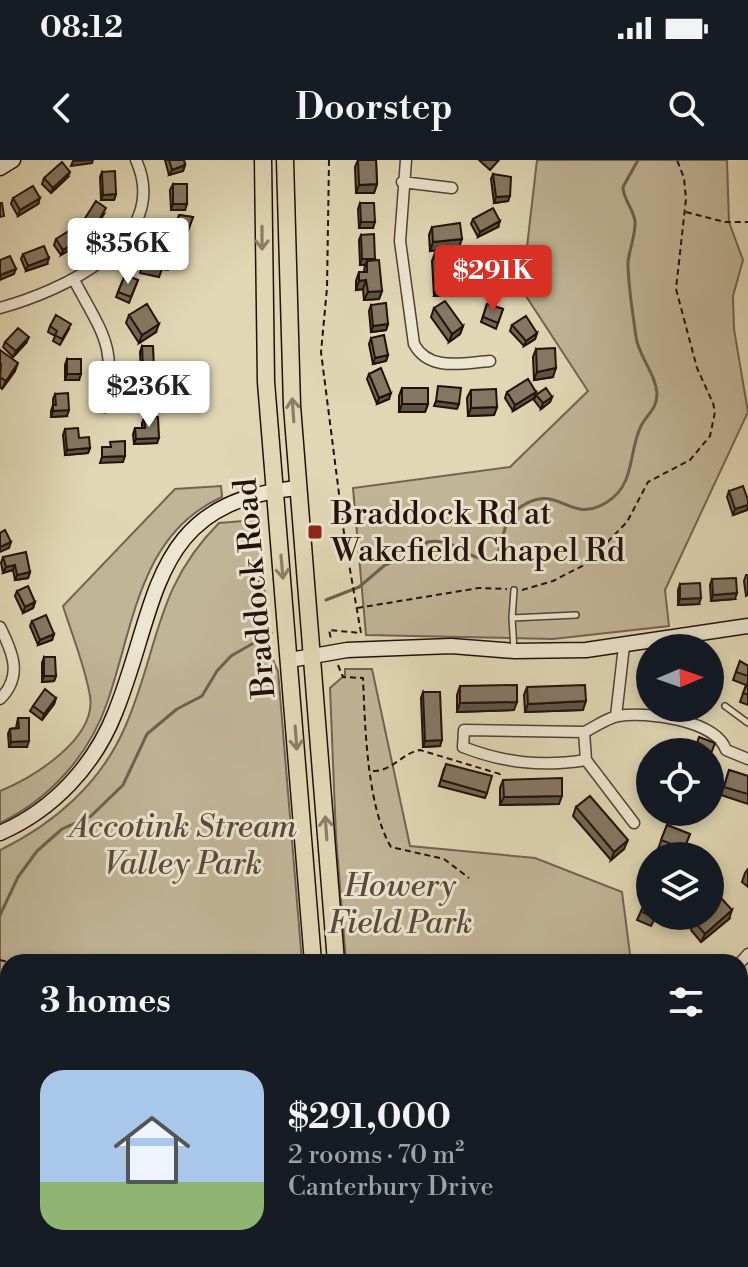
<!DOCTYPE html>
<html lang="en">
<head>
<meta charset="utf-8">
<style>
  :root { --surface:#171b24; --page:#242831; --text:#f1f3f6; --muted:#9ea1a6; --line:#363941; --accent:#d93025 }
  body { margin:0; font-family:"Libre Bodoni",serif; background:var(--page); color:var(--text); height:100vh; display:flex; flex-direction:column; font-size:30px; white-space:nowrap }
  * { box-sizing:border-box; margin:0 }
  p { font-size:26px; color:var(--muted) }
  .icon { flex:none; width:44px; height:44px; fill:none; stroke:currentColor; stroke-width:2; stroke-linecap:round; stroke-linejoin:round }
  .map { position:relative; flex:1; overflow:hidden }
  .panel { position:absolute; left:0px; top:794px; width:748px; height:314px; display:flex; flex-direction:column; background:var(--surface); border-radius:24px 24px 0 0; box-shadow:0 4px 12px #0003 }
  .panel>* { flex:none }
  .needle { width:52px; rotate:88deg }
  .buttons { position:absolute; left:636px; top:474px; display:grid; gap:16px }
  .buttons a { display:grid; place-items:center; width:88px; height:88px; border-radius:50%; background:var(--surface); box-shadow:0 4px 12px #0003; font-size:40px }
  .price { position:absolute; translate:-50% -68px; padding:0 18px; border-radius:8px; background:#fff; color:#222; font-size:26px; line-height:52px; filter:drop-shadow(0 2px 4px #0008) }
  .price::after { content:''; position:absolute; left:50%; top:48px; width:24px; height:18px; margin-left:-12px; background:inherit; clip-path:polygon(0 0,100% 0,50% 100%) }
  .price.on { background:var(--accent); color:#fff }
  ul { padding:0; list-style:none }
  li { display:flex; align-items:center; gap:24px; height:200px; padding:0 40px }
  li+li { border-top:2px solid var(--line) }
  li span { display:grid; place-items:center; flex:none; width:224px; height:160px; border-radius:24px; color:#555 }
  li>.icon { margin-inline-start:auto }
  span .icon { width:96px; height:96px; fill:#fffc; stroke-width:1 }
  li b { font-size:34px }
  h2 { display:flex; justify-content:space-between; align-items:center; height:96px; padding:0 40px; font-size:34px }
  .status { display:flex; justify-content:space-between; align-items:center; height:56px; padding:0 40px; background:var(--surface); direction:ltr }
  .status svg { height:22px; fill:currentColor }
  header { display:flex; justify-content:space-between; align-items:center; height:104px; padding:0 40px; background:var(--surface); font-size:36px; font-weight:600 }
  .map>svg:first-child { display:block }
  .green { fill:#c1b598; stroke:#726352; stroke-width:2 }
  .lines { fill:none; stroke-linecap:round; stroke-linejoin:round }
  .stream { stroke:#6e604e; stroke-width:3 }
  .river { stroke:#a0947b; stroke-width:16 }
  .lane-casing { stroke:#524236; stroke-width:8 }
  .street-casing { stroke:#524236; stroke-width:13 }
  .secondary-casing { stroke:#22110b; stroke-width:17 }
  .primary-casing { stroke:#22110b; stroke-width:19 }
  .path { stroke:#22110b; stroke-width:2; stroke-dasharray:6 4; stroke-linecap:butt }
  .lane { stroke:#ece5cf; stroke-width:5 }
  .street { stroke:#ece5cf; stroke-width:10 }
  .secondary { stroke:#ece5cf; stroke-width:14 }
  .primary { stroke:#e1d7b5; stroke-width:16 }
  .wall { fill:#726755; stroke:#22110b; stroke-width:2 }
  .shaded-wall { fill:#5d5445; stroke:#22110b; stroke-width:2 }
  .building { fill:#857863; stroke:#22110b; stroke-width:2 }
  .oneway { stroke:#8b7e68 }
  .poi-dot { fill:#8f2418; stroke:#ece5cf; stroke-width:3 }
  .labels { text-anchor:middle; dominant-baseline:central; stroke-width:6; stroke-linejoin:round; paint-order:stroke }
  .poi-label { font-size:32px; fill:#22110b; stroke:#ece5cf; text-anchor:start }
  .street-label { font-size:32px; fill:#22110b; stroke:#ece5cf }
  .park-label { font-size:32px; font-style:italic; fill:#5a4a3c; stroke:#ece5cf }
</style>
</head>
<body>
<div class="status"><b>08:12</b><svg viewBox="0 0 49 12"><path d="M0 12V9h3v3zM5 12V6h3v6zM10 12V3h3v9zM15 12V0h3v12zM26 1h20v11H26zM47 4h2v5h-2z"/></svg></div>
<header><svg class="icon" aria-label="back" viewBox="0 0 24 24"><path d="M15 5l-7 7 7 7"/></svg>Doorstep<svg class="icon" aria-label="search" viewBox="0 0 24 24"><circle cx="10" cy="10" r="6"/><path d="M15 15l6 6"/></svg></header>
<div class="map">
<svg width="748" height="1107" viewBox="0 0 748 1107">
  <rect width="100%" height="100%" fill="#e1d7b5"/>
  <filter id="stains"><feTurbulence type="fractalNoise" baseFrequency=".0025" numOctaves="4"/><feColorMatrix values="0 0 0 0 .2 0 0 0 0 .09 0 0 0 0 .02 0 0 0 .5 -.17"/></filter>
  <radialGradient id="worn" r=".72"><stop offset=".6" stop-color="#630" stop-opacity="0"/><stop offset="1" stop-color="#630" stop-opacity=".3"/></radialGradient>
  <!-- green -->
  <path class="green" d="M537,0h190l2,62 14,38 -10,36 1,33 14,83 -83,178 4,36 -116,13 -187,-4 -13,-147 157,-21 78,-76 -66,-101z
    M221,326l1,11c-83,37 -88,129 -115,206 -18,52 -57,96 -107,120v-32c32,-13 97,-52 90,-95 -5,-30 -18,-61 -27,-90l112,-117z
    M257,360l5,59 -4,1 2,9 4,-1c6,33 -3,50 14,83l24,291h-294v287l-8,-12v-387c54,-26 101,-67 125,-123 34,-77 29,-139 94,-204z
    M345,509h27l38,177 125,12 87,34 9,70h-285l-10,-125 -6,-149 15,-13z
    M748,1025v82h-372l2,-7h362v-59z
    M23,1100h163l-15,7h-138z
    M187,1100h128v7h-116z"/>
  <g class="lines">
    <!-- stream -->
    <path class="stream" d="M326,440l33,-13 26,-22 35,-14 7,-9c31,-5 38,19 64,17l7,-5 10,-37c49,-46 58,12 99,-15 29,-18 21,-50 34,-76 6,-12 16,-17 16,-32 -1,-20 -18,-37 -21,-57 -3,-23 -8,-51 -8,-74 1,-14 8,-28 7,-42 -2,-13 -12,-22 -12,-34l15,-27
      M0,755l18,-38 19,-26 25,-22 29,-13 32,-31 24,-51 30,-25 25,-13 15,-25 14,-15 40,-23"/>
    <!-- river -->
    <path class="river" d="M0,920l8,5
      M428,1100l4,7"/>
    <!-- lane casing -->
    <g class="lane-casing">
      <path id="lane" d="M512,458l2,-28
        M514,490l-2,-32 64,-3
        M725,546l23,17"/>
    </g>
    <!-- street casing -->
    <g class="street-casing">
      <path id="street" d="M406,0l-6,81 14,103c15,28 49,19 76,17
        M402,22l50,6
        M74,120c28,53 43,65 31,127
        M0,148c61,-17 173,-66 136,-148
        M0,467c13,26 23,49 0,72
        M616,556l8,-70
        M584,572l-120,-2 -1,17c41,16 79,20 123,13
        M634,663l-48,-63 -2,-28c11,-5 23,-14 34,-16 28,-5 98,4 108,34l22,9
        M740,803l8,-9
        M740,921l8,-12"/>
    </g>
    <!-- secondary casing -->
    <g class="secondary-casing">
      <path id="secondary" d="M0,8l13,-8
        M290,500l57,-10 104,-4 64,5 71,-1 162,-24
        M0,673c53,-23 94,-67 115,-120 45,-111 34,-212 184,-225"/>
    </g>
    <!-- primary casing -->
    <g class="primary-casing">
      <path id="primary" d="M263,0l3,222 47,580
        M285,0l7,246 44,556
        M330,1100l1,7
        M354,1100l1,7"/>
    </g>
    <!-- path -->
    <path class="path" d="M329,0l-2,128 -6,64 24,189 16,92 -32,-3 2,9
      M686,52l39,10h23
      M522,430l31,-9 33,-17 41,-42 21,-40 42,-22 20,-24 5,-24 -2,-9 -16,-35 -21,-79 10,-90 -2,-21 -7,-18
      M357,448l122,-20 28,1
      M338,505l5,12 20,1c2,48 4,129 28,169l53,12 25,19
      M373,611c20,0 29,-18 47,-21l80,24 2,-4
      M0,800l8,2
      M0,997l8,4
      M370,1100l1,7
      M397,1100l11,7
      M518,1100l6,7
      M383,1107l1,-7"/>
    <!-- lane -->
    <use href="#lane" class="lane"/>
    <!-- street -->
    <use href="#street" class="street"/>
    <!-- secondary -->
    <use href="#secondary" class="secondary"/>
    <!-- primary -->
    <use href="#primary" class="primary"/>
  </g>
  <!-- wall -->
  <path class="wall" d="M165,0h19l1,5 -2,6 -14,4z
    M358,0h18l1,24 -3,9h-18l-1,-26z
    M479,0h20l-9,10z
    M102,12l14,22 -2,6h-13l-1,-23z
    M493,14l15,27 -14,2 -3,-24z
    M68,17l-17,16 -9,-9 2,-6z
    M173,24l12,26h-14l-1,-20z
    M13,38l25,6 -20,12 -7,-12z
    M360,43l13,25h-14l-1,-19z
    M104,54l-13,21 -11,-7 2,-5z
    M179,55l14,2 -12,30 -20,-4 6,-21 9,2z
    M473,59l25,8 -20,10 -7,-13z
    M432,67l27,20 -29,4 -1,-16z
    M361,75l14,24 -1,2 8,30 -3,8 -15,1 -1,-11 -7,1v-9l3,-9h5l1,-7h-5l-1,-25z
    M82,78l-2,5 -19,12 -7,-10 2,-6z
    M158,84l13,18 -3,8 -6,-1 -3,8 -19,-4 6,-22 9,2z
    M435,93l16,34 -3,8 -14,1 -2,-35z
    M23,94l24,10 -21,7 -5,-12z
    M125,115l13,5 -9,23 -13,-6z
    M487,144l16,5 -7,20 -15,-7z
    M371,145l17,19 -2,6 -15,2 -2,-21z
    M434,148l29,18 -3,8 -11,8 -18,-25z
    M129,155l27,17 -17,11 -13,-20z
    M512,165l25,8 -2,6 -11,7 -14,-15z
    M50,166l19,3 -9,16 -7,-4 2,-5 -7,-4z
    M371,178l17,17 -2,6 -13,3 -4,-20z
    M5,182l21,1 -13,14 -10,-10z
    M142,186l12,23 -2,6h-11l-1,-23z
    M536,189l17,28 -19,3 -1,-23z
    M0,190l15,21 -13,18 -2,-2z
    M67,199l12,21h-14v-15z
    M369,214l20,25 -12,5 -10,-25z
    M143,224l17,18 -2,6 -14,2 -3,-20z
    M402,228l26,16 -3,8h-26v-16z
    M471,230l26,17 -3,8 -26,1 -1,-18z
    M507,232h29l-2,6 -21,13 -8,-13z
    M55,234l12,22 -16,1v-6l2,-6v-6z
    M536,235l16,2 -2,5 -9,7 -7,-9z
    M144,258l13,25 -23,1 -1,-10 2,-6h7v-5z
    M65,269l14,9 11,10 -2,5 -23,2 -2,-20z
    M729,331l18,19 -14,5 -6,-18z
    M3,397l27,15 -2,6 -13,2 -2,-10 -10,3 -2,-10z
    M746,415h2v20l-2,1 -2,-15z
    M712,419l23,20 -24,2 -1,-16z
    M680,424l19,20 -21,1v-15z
    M17,431l18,11 -2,6 -10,5 -8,-17z
    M32,461l22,13 -2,6 -14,5 -8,-19z
    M44,497l12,19 -2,5 -12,1v-19z
    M740,501l8,5v39l-8,-3 6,-17 -13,-5z
    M460,526l54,24 -57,2v-17z
    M527,527l56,23 -58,2 -1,-17z
    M423,532l17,54 -17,1 -2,-49z
    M56,538l-2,6 -12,16 -12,-9 3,-5z
    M18,558l9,29h-18l-1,-13 2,-5 6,-1z
    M444,609l43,24 -2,5 -46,-12z
    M729,610l19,6v28l-27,-9z
    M503,620l56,24 -59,1v-17z
    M576,647l48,42 -13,11 -38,-44z
    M667,665l23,9 -9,22h-5l-18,-7z
    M748,709v18l-6,-5 3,-9z
    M641,751l15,5 -5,10 -14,-6z
    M729,759l-28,23 -10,-12 3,-9z"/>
  <!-- shaded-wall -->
  <path class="shaded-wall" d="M93,0l-1,3 -21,3 2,-5z
    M185,5l-2,6 -14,4 3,-5z
    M70,12l-2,5 -17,16 2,-5z
    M377,24l-3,9h-18l3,-8z
    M116,34l-2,6h-13l2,-5z
    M510,36l-2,5 -14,2 2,-6z
    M40,38l-2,6 -20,12 2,-6z
    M173,44h14l-2,6h-14z
    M500,61l-2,6 -20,10 2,-5z
    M361,62h14l-2,6h-14z
    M82,78l-2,5 -19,12 2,-5z
    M462,79l-3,8 -29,4 3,-9z
    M49,98l-2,6 -21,7 2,-5z
    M362,99h13l-2,5 -6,-3 -2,4h-5z
    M16,109l-2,5 -14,6v-5z
    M366,120l-3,9 -7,1 3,-9z
    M451,127l-3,8 -14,1 4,-8z
    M382,131l-3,8 -15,1 4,-8z
    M159,164l-3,8 -17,11 3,-8z
    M388,164l-2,6 -15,2 2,-6z
    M463,166l-3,8 -11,8 3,-8z
    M537,173l-2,6 -11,7 2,-5z
    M29,177l-3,6 -13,14 3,-6z
    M388,195l-2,6 -13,3 2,-6z
    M18,203l-3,8 -13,18 4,-8z
    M556,208l-3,9 -19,3 3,-8z
    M143,209h11l-2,6h-11z
    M67,214h14l-2,6h-14z
    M536,232l-2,6 -21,13 2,-6z
    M391,233l-2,6 -12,5 2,-6z
    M552,237l-2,5 -9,7 2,-6z
    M436,241l23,3 -2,5 -23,-3z
    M160,242l-2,6 -14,2 2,-6z
    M402,244h26l-3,8h-26z
    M497,247l-3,8 -26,1 3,-8z
    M69,250l-2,6 -16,1 2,-6z
    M159,278l-2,5 -23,1 2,-5z
    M90,288l-2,5 -23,2 2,-5z
    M125,296l-2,6 -23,1 2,-6z
    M748,345l-1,5 -14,5 2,-6z
    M11,382l-2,6 -9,4v-5z
    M15,405l-2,5 -10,3 3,-6z
    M30,412l-2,6 -13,2 2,-5z
    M737,433l-2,6 -24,2 2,-6z
    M701,438l-2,6 -21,1 2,-6z
    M35,442l-2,6 -10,5 2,-6z
    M54,474l-2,6 -14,5 2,-5z
    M44,516h12l-2,5 -12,1z
    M56,538l-2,6 -12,16 2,-6z
    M586,541l-3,9 -58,2 3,-8z
    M517,542l-3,8 -57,2 3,-9z
    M442,580l-2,6 -17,1 2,-6z
    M29,581l-2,6h-18l2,-5z
    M562,636l-3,8 -59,1 4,-8z
    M628,680l-4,9 -13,11 3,-8z
    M732,750l-3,9 -28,23 4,-8z
    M748,871v5l-8,13v-5z"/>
  <!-- building -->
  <path class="building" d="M169,0h15l1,5 -13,5z
    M358,0h18l1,24 -18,1z
    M62,2l8,10 -17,16 -9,-10z
    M115,11l1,23 -13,1 -1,-23z
    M493,14l18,3 -1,19 -14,1z
    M173,24h14v20h-14z
    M33,26l7,12 -20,12 -7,-12z
    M96,41l10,7 -13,22 -11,-7z
    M0,43h2l2,13 -4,1z
    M360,43h14l1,19h-14z
    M493,48l7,13 -20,11 -7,-13z
    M179,55l14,2 -8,22 -20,-4 2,-13 10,2z
    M460,63l2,16 -29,3 -1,-15z
    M75,67l7,11 -19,12 -7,-11z
    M374,74l1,25h-13l-1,-24z
    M158,84l15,8 -2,10 -7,-2 -2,9 -19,-4 3,-14 10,3z
    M44,86l5,12 -21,8 -5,-12z
    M448,92l3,35 -13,1 -3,-35z
    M10,96l6,13 -16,6v-15z
    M379,100l3,31 -14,1 -2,-12 -7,1v-9h8v-11z
    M125,115l13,5 -7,17 -13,-5z
    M445,141l18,25 -11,8 -18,-26z
    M386,143l2,21 -15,2 -2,-21z
    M147,144l12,20 -17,11 -13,-20z
    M487,144l16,5 -5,14 -15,-6z
    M56,155l15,9 -9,15 -7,-4 2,-4 -7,-5z
    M526,156l11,17 -11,8 -14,-16z
    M18,168l11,9 -13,14 -11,-9z
    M384,175l4,20 -13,3 -4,-20z
    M142,186h11l1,23h-11z
    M555,188l1,20 -19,4 -1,-23z
    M0,190l18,13 -12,18 -6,-4 1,-13h-1z
    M67,199h14v15h-14z
    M381,208l10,25 -12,5 -10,-24z
    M528,219l8,13 -21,13 -8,-13z
    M157,222l3,20 -14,2 -3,-20z
    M438,226l23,2 -2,16 -23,-3z
    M402,228h26v16h-26z
    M546,228l6,9 -9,6 -7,-8z
    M496,229l1,18 -26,1v-18z
    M68,233l1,17 -16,1v-6h3l-1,-11z
    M158,257l1,21 -23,1 -1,-11h10l-1,-10z
    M78,268l1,10 10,-1 1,11 -23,2 -2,-21z
    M125,281v15l-23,1v-10h9l-1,-5z
    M743,326l5,14v5l-13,4 -6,-18z
    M5,370l6,12 -11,5v-14z
    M26,392l4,20 -13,3 -2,-10 -9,2 -3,-10z
    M736,418l1,15 -24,2 -1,-16z
    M700,423l1,15 -21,1v-15z
    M28,426l7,16 -10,5 -8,-16z
    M46,455l8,19 -14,6 -8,-19z
    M44,497h11l1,19h-12z
    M740,501l8,5v10l-12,-4z
    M748,522v13l-5,-2z
    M517,525v17l-57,1v-17z
    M585,525l1,16 -58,3 -1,-17z
    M45,529l11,9 -12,16 -11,-8z
    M423,532h17l2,48 -17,1z
    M18,558h11v23l-18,1 -1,-13 9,-1z
    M699,577l16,6 -5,13v-4h-16z
    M446,604l46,12 -5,17 -46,-13z
    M729,610l19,6v18l-24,-7z
    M562,618v18l-58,1 -1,-17z
    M590,636l38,44 -14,12 -38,-45z
    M667,665l23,9 -6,15 -23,-9z
    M650,731v25l-9,-5z
    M721,738l11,12 -27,24 -11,-13 6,-5h10v-9z
    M748,839v32l-8,13v-32z
    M0,1094l5,5 -4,4 5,4h-6z"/>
  <!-- one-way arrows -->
  <defs><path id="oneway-shaft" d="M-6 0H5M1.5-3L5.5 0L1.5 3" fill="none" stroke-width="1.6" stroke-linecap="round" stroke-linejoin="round" transform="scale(2)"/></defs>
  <g class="oneway">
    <use href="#oneway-shaft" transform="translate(262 78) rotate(90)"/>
    <use href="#oneway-shaft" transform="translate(293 250) rotate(-94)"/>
    <use href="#oneway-shaft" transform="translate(282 407) rotate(85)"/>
    <use href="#oneway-shaft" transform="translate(296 578) rotate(86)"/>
    <use href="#oneway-shaft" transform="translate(326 668) rotate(-94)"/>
  </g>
  <!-- markers -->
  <rect class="poi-dot" x="307" y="364" width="16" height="16" rx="4"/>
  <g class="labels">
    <!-- poi labels -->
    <g class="poi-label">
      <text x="331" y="354">Braddock Rd at<tspan x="331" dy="37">Wakefield Chapel Rd</tspan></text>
    </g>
    <!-- street labels -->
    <g class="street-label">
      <text transform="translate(255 428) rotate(-95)">Braddock Road</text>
    </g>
    <!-- park labels -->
    <g class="park-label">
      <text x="183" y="667">Accotink Stream<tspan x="183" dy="37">Valley Park</tspan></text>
      <text x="400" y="726">Howery<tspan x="400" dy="37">Field Park</tspan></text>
    </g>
  </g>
  <rect width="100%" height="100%" filter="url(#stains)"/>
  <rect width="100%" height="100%" fill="url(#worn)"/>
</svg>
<div class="buttons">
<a><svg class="needle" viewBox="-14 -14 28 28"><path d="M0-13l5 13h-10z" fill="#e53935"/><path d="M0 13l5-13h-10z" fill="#9ea1a6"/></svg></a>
<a><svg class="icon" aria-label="locate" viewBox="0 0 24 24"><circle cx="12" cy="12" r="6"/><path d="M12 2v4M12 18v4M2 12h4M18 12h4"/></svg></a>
<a><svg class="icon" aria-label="layers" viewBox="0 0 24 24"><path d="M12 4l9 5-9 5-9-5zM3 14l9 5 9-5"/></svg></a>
</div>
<b class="price" style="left:128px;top:126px">$356K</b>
<b class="price on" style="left:493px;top:153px">$291K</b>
<b class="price" style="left:149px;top:269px">$236K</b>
<section class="panel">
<h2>3 homes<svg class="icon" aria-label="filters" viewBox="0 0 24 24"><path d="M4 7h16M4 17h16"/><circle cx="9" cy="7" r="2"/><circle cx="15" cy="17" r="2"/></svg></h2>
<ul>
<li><span style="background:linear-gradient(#a9c7e8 70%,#8fb573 0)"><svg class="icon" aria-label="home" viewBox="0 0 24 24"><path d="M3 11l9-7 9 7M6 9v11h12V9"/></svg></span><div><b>$291,000</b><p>2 rooms · 70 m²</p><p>Canterbury Drive</p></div></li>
</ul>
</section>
</div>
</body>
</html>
